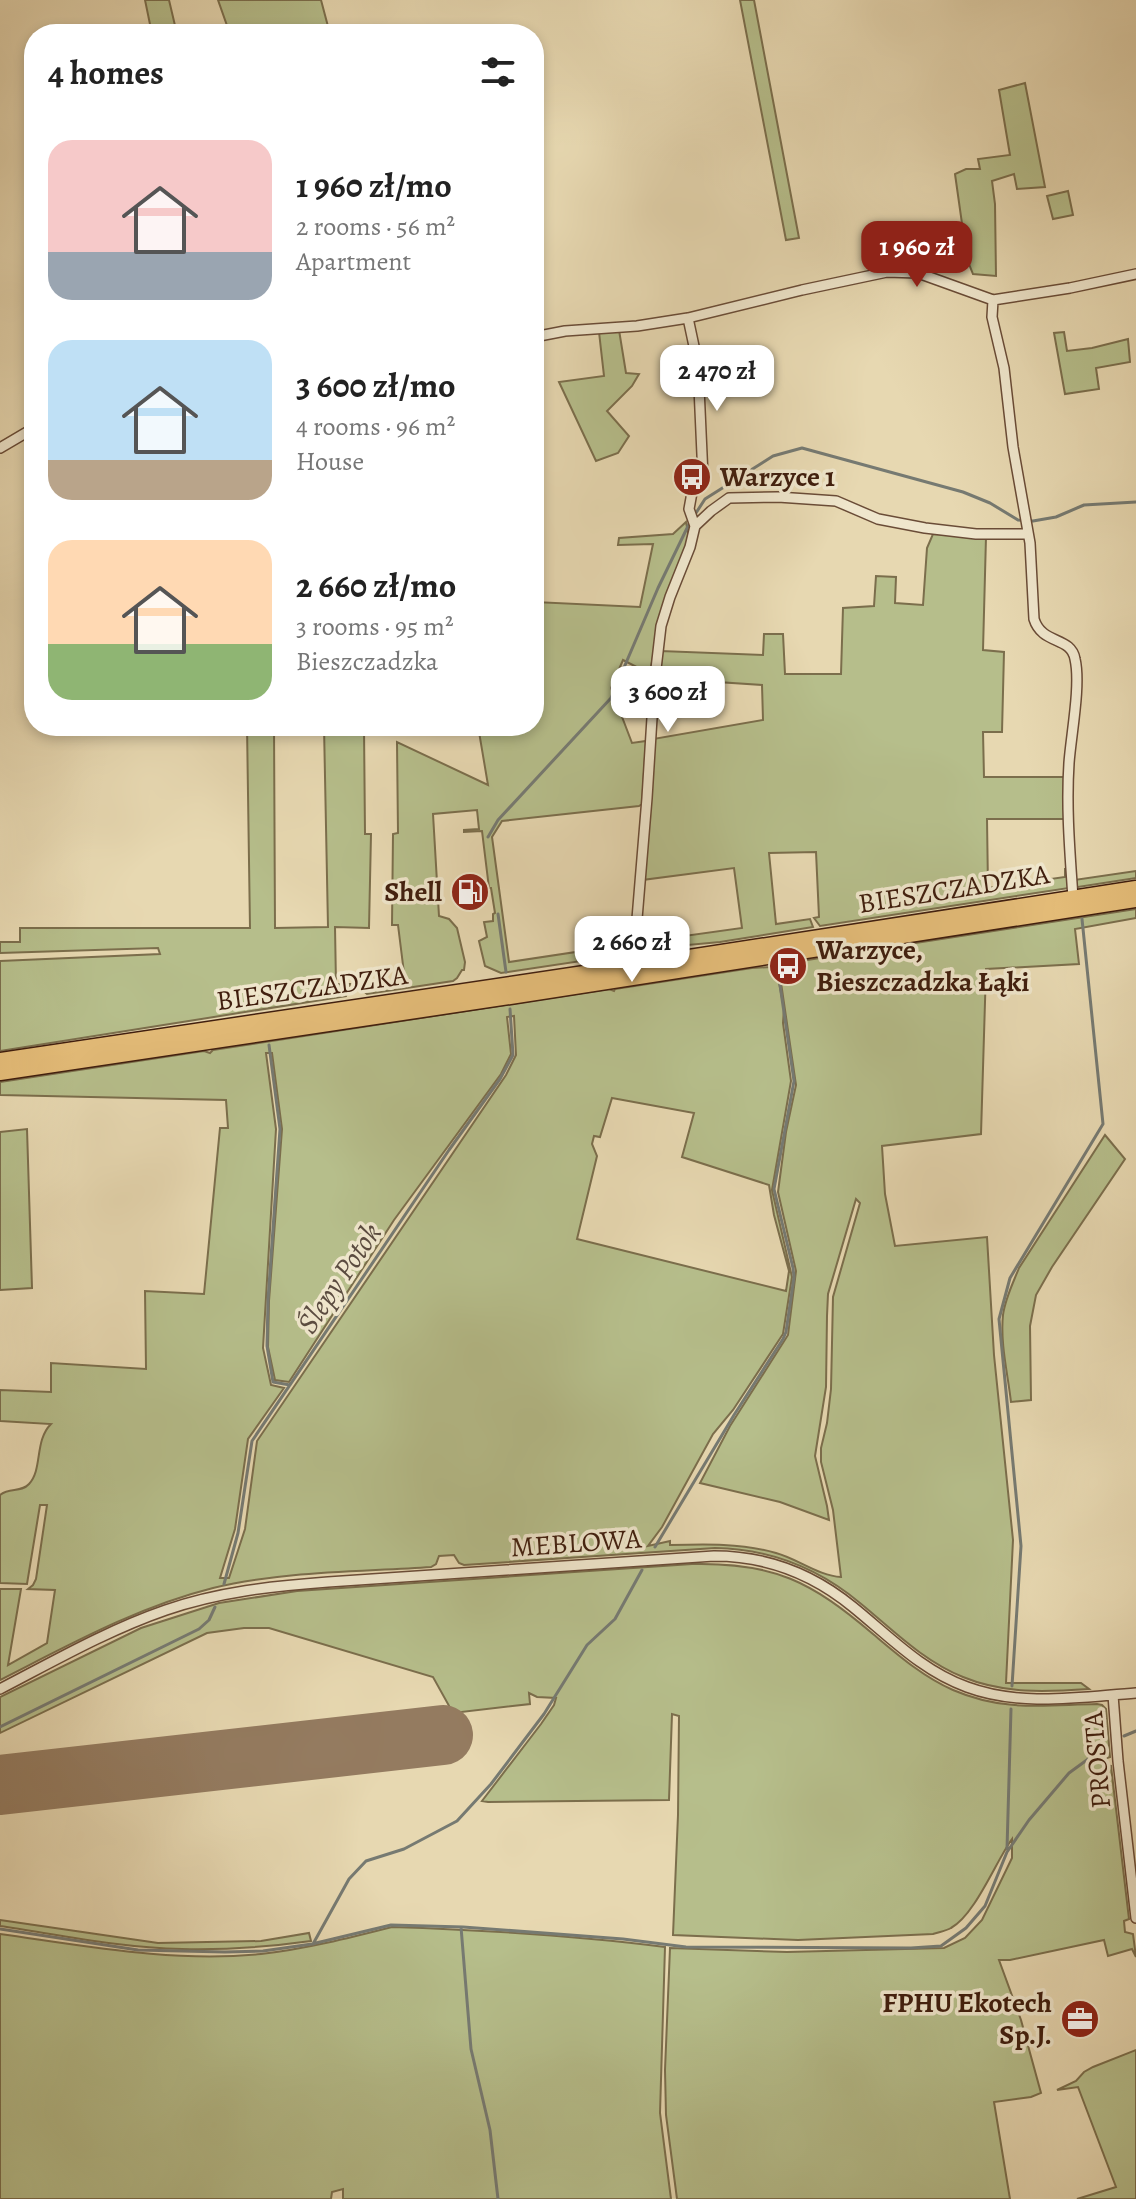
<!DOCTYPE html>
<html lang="en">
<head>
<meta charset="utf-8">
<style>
  :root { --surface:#fff; --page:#f6f6f6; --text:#222; --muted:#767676; --accent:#8f2418 }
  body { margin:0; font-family:Alegreya,serif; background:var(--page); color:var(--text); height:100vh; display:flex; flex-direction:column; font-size:30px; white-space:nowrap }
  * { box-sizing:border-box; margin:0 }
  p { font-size:26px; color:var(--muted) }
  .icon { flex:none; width:44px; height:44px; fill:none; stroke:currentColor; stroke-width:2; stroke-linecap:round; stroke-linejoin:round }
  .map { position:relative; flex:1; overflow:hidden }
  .panel { position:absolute; left:24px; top:24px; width:520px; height:712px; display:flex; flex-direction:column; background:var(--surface); border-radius:32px; box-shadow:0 4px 12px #0003 }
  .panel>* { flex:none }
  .price { position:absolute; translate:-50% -68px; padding:0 18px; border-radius:16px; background:#fff; color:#222; font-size:26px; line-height:52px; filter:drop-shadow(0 2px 4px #0008) }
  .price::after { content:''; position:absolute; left:50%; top:48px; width:24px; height:18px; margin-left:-12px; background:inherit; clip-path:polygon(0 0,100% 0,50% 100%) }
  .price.on { background:var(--accent); color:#fff }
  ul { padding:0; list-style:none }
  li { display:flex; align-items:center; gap:24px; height:200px; padding:0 24px }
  li span { display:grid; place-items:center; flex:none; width:224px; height:160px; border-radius:24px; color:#555 }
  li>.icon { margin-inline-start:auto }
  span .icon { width:96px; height:96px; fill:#fffc; stroke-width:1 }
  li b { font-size:34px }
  h2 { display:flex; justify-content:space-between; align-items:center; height:96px; padding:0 24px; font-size:34px }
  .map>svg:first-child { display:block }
  .green { fill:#b6be8b; stroke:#7b6e4c; stroke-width:2; fill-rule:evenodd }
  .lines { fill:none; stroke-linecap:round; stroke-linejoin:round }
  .stream { stroke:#767a72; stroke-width:3 }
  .runway { stroke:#947b60; stroke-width:60 }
  .minor-casing { stroke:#6a4c37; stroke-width:12 }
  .primary-casing { stroke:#401e0e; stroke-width:17 }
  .minor { stroke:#efe6cc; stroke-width:9 }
  .primary { stroke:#e4bc78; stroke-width:14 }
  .labels { text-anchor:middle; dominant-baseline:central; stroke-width:7; stroke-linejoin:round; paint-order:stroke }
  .poi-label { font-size:28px; font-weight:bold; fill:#401e0e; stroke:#efe6cc; text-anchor:start }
  .street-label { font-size:28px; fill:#401e0e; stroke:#efe6cc }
  .water-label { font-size:30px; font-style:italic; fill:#5b4c40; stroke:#efe6cc }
</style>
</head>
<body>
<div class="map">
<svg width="1136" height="2199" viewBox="0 0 1136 2199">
  <rect width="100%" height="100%" fill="#e7d8b1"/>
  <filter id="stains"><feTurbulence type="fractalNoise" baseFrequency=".0025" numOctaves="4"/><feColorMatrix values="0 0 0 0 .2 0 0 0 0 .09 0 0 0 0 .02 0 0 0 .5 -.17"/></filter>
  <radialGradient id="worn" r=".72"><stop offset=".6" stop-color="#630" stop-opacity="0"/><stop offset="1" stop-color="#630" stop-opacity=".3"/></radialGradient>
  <!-- green -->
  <path class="green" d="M145,0h24l8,34h-25z
    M218,0h103l9,34h-100z
    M740,0h14l45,238 -13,2z
    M1025,83l20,104 -28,2 -3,-15 -22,7 3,23 1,72 -23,-2 -6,-15 -12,-85 11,-5h14l-2,-10 32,-4 -11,-65z
    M1068,191l5,24 -20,4 -6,-23z
    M619,330l7,43 13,1 -7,12 -25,25 22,25 -11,17 -22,8 -37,-79 45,-6 -5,-44z
    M1064,332l3,19 25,-3 36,-9 2,23 -34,6 3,21 -34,5 -11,-61z
    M686,522l3,15 -30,83 -9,54 -27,-14 -12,28 21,55 14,-2 -4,63 -3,2 -137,15 -10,16 17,125 120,-18 -1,10 -127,19 -16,-7 -6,-25 8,-4 -3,-15 9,-1v-7l2,-1 -4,-25h-2l-7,-57 -18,1v-2l15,-1 -2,-19 -44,4 6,102 10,3 8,9 8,34 -1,8h-2l-5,8 -4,3 -86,13 -6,-5 -3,-6 10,2 37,-4 -7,-56h-6l1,-91 5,-1 -1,-91 91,43 -10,-59h56l1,-124 105,5 13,-63 -35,1 1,-7 54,-4z
    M933,534l53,3 -3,113 21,2 -2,80h-19l1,45h81l-1,42h-77l1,69 77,-11v-8h3l1,19 -249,38 -6,-8 5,-1 -3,-65 -47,1 7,71 34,-5 3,8 -93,15 -32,3 -1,-3 -6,1v3l-37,6 -3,-10 101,-14 -8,-60 -92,12 11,-141 110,-19 -1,-35 -105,-7 4,-27 102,4 1,-21h19l2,40h56l2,-66 31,-2 2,-30 20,1 -1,26 28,2 4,-57z
    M247,726h27l1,202 53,-1 -4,-201h35l5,2 1,106h6l-2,94 -34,-1 1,57h14l-4,12 -346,55v-90l160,-7 -2,-6 -158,5v-11h20v-14h230z
    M1136,871v7l-58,9 -3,-1 -1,-6z
    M1136,909v9l-61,11 4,35 -93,5 -5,165 -99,12 3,48 10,52 92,-9 7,118 19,185 -7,143h75l8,6c-43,3 -85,5 -126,-12 -40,-16 -70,-47 -103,-74 -42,-35 -90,-54 -145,-55l-251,17 -5,-2 -5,-8 -15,1 -3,8 -5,3c-72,5 -148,4 -218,21 -76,19 -144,57 -213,92v-91h21l-13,76 39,-22 8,-53 -27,-1 5,-4 3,-6 11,-74h-7l-13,79 -27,-1v-88c9,-8 21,-2 29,-11 14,-15 5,-43 22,-60l-51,-3v-31l51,2v-29l95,6 -1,-78 59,3 16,-166h8l-2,-28 -226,-5v-13l204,-31 6,2 3,-3 396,-61 5,2 1,-2 137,-21 37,-2v-3l74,-12 5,2 2,-3zM780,976l16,109 -10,47 -8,60 18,79 -8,64 -58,91 -30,57 80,19 49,18 -2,-14 -12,-50 11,-69 1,-71 1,-22 28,-95 4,4 -27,94 -2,92 -4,34 -6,25v14l12,48 8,67c-22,-1 -43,-18 -65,-24 -35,-10 -70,-9 -106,-8v-4l-22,5 14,-19 51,-93 20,-24 50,-76 9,-57 -20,-87 19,-109 -8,-58 1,-14 -6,-32zM514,1016l2,39 -10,20 -249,366 -12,88 -16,49h-9l15,-49 13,-90 36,-51 -13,-3 -8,-37 13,-219 -10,-76h6l10,76 -13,172 -1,46 7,33 14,2 105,-162 107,-146 10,-20 -4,-37zM612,1098l82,15 -12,44 87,28 5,30 15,56 -3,20 -209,-52 20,-83 -5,-12 2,-8 6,1z
    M27,1129l5,159 -32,2v-158z
    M1105,1135l20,24 -73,108 -16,28 -6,31 1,74 -20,2c-3,-27 -11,-59 -8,-87 2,-16 10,-32 16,-47z
    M692,1564c82,-2 120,18 181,70 25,21 50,43 80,56 51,22 91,15 144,14l5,1 4,4 4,48 -6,2v6l7,1 18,153 -5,2 1,11 8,2 3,23 -4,-8 -24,7 -4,-16 -94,20h-11l22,60 20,73 -10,4 -37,5 16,97h-333l-11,-84 -1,-45 5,-122 117,4 157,-4 21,-10 17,-18 30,-62v-19c-16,22 -37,76 -61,89 -5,3 -12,4 -18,6l-135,6 -125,-5 5,-120 1,-99 -7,-2 -3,86 -181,2 -6,-1 59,-77 13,-19 2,-7 -19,-1 -8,-4 1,11 -77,9 -20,-36 -164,-49h-25l-37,5 -207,100v-36l141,-69 78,-25 78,-12z
    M0,1920l158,23 103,-2 48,-8 2,8c-43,6 -85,9 -129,8 -61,-1 -122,-14 -182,-23z
    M392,1927c91,3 182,8 273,20l-5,166 11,86h-328v-10l-11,3 -1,7h-331v-265c86,12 174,29 261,20 44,-5 88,-16 131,-27z
    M1136,2050v149h-59l39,-12 -38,-100 -21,3 19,-9 8,-9 9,-5z"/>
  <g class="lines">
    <!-- stream -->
    <path class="stream" d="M694,516l11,-17 68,-43 29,-8 161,44 27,11 28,17 15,1 23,-4 28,-12 52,-3
      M488,837l10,-17 113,-122 47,-110 32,-66
      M498,914l8,58
      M269,1045l11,84 -12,171 -1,46 6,36 17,3
      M655,1547l79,-132 49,-76 3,-7 8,-55 -1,-9 -19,-79 20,-108 -16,-110
      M224,1584l14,-51 14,-92 197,-291 51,-71 13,-24 -3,-46
      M1012,1686l9,-140 -22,-227 11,-41 93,-154 -21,-205
      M0,1727l199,-98 10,-9 6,-13
      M1124,1736l12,-5
      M1007,1849l4,-140
      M461,1927l10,122 19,81 8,69
      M0,1929l138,21 87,2 38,-1 49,-7 79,-19 72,2 160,12 63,8 225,1 30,-2 25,-18 19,-22 22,-54 22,-32 40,-47 37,-27
      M313,1944l36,-65 17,-18 38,-12 53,-28 34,-37 53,-70 43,-69 28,-26 27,-49"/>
    <!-- runway -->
    <path class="runway" d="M0,1785l443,-50"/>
    <!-- minor casing -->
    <g class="minor-casing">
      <path id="minor" d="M993,300l-1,17 12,51 9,79 17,96 4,76c8,26 37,17 41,40 6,26 -4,76 -6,104 -3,45 1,90 4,135
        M534,337l31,-6 72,-5 51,-8 114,-28 85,-18 31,1 75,27 77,-12 66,-14
        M0,448l34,-20
        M695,526l16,-15 18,-13 49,-1 58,4 42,18 47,9 51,6h52
        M630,968l4,-13 13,-157 7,-112 7,-60 9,-29 20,-50 5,-21 -6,-17 4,-22 10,-10 -5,-112 -10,-47
        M0,1689c54,-28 108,-59 166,-79 52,-18 107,-24 162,-28l386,-26c53,0 99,18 139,51 37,30 69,64 114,80 54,20 113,10 169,6
        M1113,1695l5,66 18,157"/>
    </g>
    <!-- primary casing -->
    <g class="primary-casing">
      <path id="primary" d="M0,1060l631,-94 505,-78
        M0,1073l510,-76 626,-97"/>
    </g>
    <!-- minor -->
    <use href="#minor" class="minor"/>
    <!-- primary -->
    <use href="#primary" class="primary"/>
  </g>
  <!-- icons -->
  <defs>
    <g id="bus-disc" transform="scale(2)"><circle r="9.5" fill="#8f2418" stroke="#efe6cc"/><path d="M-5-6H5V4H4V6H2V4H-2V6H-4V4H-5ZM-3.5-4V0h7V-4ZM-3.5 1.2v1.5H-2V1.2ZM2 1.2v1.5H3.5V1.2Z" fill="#fff"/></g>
    <g id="fuel-disc" transform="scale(2)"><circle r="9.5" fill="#8f2418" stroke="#efe6cc"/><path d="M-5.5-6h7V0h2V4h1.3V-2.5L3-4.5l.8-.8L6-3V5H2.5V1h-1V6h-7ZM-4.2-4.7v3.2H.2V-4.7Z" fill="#fff"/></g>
    <g id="office-disc" transform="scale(2)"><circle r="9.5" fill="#8f2418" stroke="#efe6cc"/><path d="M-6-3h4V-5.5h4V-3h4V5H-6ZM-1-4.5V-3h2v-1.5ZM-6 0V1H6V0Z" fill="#fff"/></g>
  </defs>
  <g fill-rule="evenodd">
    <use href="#bus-disc" x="692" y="477"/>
    <use href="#fuel-disc" x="470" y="892"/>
    <use href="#bus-disc" x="788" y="966"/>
    <use href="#office-disc" x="1080" y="2019"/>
  </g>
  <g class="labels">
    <!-- poi labels -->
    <g class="poi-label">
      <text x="720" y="477">Warzyce 1</text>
      <text x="442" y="892" text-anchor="end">Shell</text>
      <text x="816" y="950">Warzyce,<tspan x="816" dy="32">Bieszczadzka Łąki</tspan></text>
      <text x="1052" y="2003" text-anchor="end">FPHU Ekotech<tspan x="1052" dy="32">Sp.J.</tspan></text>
    </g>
    <!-- street labels -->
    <g class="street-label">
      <text transform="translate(954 889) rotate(-9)">BIESZCZADZKA</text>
      <text transform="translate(312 988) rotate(-8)">BIESZCZADZKA</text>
      <text transform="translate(576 1543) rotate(-4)">MEBLOWA</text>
      <text transform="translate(1097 1760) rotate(-95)">PROSTA</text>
    </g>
    <!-- water labels -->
    <g class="water-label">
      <text transform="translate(339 1278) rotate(-56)">Ślepy Potok</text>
    </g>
  </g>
  <rect width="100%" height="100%" filter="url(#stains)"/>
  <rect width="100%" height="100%" fill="url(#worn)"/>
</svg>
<b class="price on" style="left:917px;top:289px">1 960 zł</b>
<b class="price" style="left:717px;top:413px">2 470 zł</b>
<b class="price" style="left:668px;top:734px">3 600 zł</b>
<b class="price" style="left:632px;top:984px">2 660 zł</b>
<section class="panel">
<h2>4 homes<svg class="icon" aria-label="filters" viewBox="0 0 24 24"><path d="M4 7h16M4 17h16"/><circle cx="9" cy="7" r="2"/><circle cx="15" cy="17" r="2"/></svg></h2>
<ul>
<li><span style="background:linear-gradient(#f6c9c9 70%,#9aa5b1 0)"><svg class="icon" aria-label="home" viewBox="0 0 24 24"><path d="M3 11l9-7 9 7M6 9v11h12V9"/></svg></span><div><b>1 960 zł/mo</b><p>2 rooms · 56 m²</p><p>Apartment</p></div></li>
<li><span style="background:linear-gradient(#bfe0f5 75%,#b9a48a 0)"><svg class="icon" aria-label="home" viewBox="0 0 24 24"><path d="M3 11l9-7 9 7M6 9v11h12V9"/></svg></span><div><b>3 600 zł/mo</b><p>4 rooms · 96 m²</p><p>House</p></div></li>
<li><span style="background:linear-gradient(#ffd9b3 65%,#8fb573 0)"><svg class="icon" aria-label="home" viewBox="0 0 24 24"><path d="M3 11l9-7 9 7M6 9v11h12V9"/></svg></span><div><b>2 660 zł/mo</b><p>3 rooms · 95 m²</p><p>Bieszczadzka</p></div></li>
</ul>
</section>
</div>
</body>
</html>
